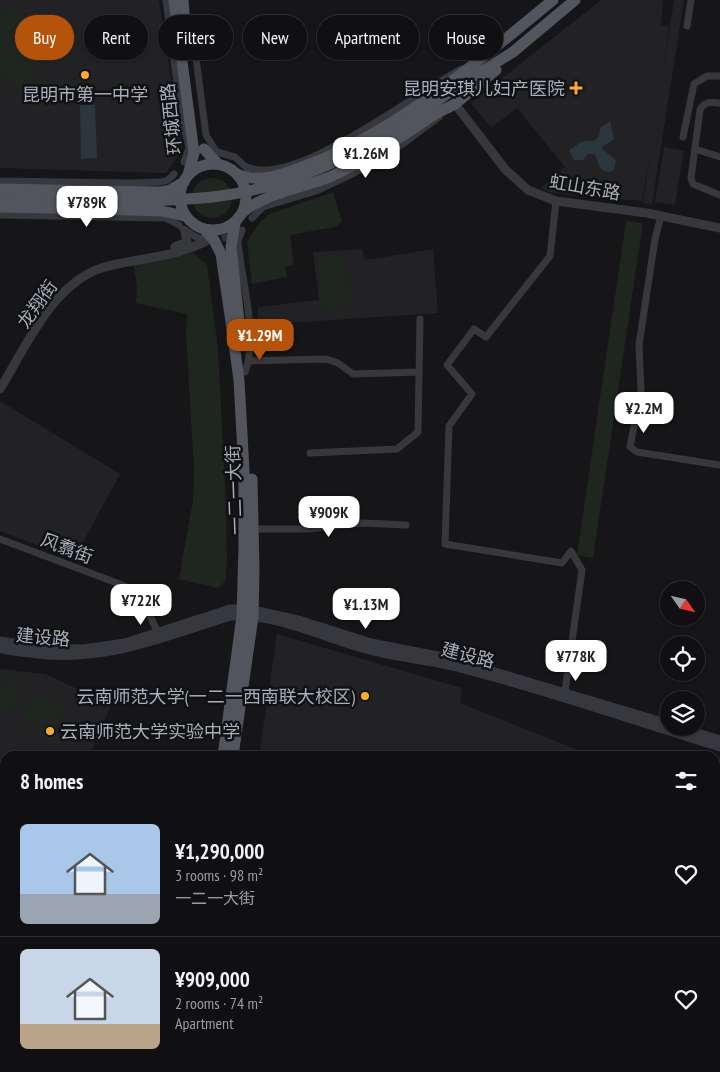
<!DOCTYPE html>
<html lang="en">
<head>
<meta charset="utf-8">
<style>
  :root { --surface:#101012; --page:#19191b; --text:#f1f3f6; --muted:#9c9d9f; --line:#303032; --accent:#b45309 }
  body { margin:0; font-family:"PT Sans Narrow","Noto Sans SC",sans-serif; background:var(--page); color:var(--text); height:100vh; display:flex; flex-direction:column; font-size:19px; white-space:nowrap }
  * { box-sizing:border-box; margin:0 }
  p { font-size:16px; color:var(--muted) }
  .icon { flex:none; width:28px; height:28px; fill:none; stroke:currentColor; stroke-width:2; stroke-linecap:round; stroke-linejoin:round }
  .map { position:relative; flex:1; overflow:hidden }
  .details { position:absolute; left:0px; top:751px; width:720px; height:321px; display:flex; flex-direction:column; background:var(--surface); border-radius:15px 15px 0 0; box-shadow:0 1px 4px #0004,0 0 0 1px var(--line) }
  .details>* { flex:none }
  .guide { position:absolute; left:15px; top:15px; width:690px; height:45px; display:flex; gap:10px }
  .needle { width:32px; rotate:124deg }
  .tools { position:absolute; left:660px; top:581px; display:grid; gap:10px }
  .tools a { display:grid; place-items:center; width:45px; height:45px; border-radius:50%; background:var(--surface); box-shadow:0 1px 4px #0004,0 0 0 1px var(--line); font-size:25px }
  .price { position:absolute; translate:-50% -42px; padding:0 11px; border-radius:10px; background:#fff; color:#222; font-size:16px; line-height:32px; filter:drop-shadow(0 1px 2px #0008) }
  .price::after { content:''; position:absolute; left:50%; top:30px; width:15px; height:11px; margin-left:-8px; background:inherit; clip-path:polygon(0 0,100% 0,50% 100%) }
  .price.selected { background:var(--accent); color:#fff }
  ul { padding:0; list-style:none }
  li { display:flex; align-items:center; gap:15px; height:125px; padding:0 20px }
  li+li { border-top:1px solid var(--line) }
  li span { display:grid; place-items:center; flex:none; width:140px; height:100px; border-radius:8px; color:#555 }
  li>.icon { margin-inline-start:auto }
  span .icon { width:60px; height:60px; fill:#fffc; stroke-width:1 }
  li b { font-size:21px }
  h2 { display:flex; justify-content:space-between; align-items:center; height:60px; padding:0 20px; font-size:21px }
  .chip { padding:0 18px; border-radius:22px; background:var(--surface); box-shadow:0 1px 4px #0004,0 0 0 1px var(--line); font-size:18px; line-height:45px }
  .chip.selected { background:var(--accent); color:#fff }
  .map>svg:first-child { display:block }
  .built { fill:#222225 }
  .green { fill:#1e261f }
  .water { fill:#2b363d }
  .lines { fill:none; stroke-linecap:round; stroke-linejoin:round }
  .minor-tunnel { stroke:#333438; stroke-width:7; stroke-dasharray:7 3.5; stroke-linecap:butt }
  .minor { stroke:#37383d; stroke-width:7 }
  .tertiary { stroke:#37383d; stroke-width:9 }
  .primary { stroke:#53555d; stroke-width:11 }
  .primary-bridge { stroke:#53555d; stroke-width:11 }
  .poi-dot { fill:#faaa2c; stroke:#111113; stroke-width:2 }
  .labels { text-anchor:middle; dominant-baseline:central; stroke-width:5; stroke-linejoin:round; paint-order:stroke }
  .poi-label { font-size:18px; fill:#a7aeb9; stroke:#111113; text-anchor:end }
  .street-label { font-size:18px; fill:#a7aeb9; stroke:#111113 }
</style>
</head>
<body>
<div class="map">
<svg width="720" height="1072" viewBox="0 0 720 1072">
  <rect width="100%" height="100%" fill="#161618"/>
  <!-- built -->
  <path class="built" d="M0,0h159l23,150 -16,23 -166,-5z
    M601,0h62l-2,25 8,2 -6,46 11,-73h10l-32,204 -9,-1 8,-55 -9,53 -90,-8 -11,-5 24,-21 -48,-59 -26,20 -20,-25z
    M664,147l20,4 -9,54 -20,-3z
    M362,249l3,11 68,-11 5,64 -180,12v-18l61,-7 -6,-48z
    M0,401l120,73 -46,85 -74,-28z
    M277,634l185,54 -2,15 133,53h-334z
    M0,669l46,5 65,31 -22,51h-84v36l-5,-2z
    M715,805l5,2v135l-5,4z
    M715,984l5,5v83h-297l-11,-4h303z
    M5,1018v50h164l-1,4h-168v-43z"/>
  <!-- green -->
  <path class="green" d="M8,4l27,17 -7,11 22,15 -26,44 -24,-16v-59z
    M192 198a20 20 0 1 1 40 0a20 20 0 1 1-40 0Z
    M333,192l9,30 -7,5 -45,8 4,30 -9,2 2,10 -35,7 -5,-42 10,-16 12,-12z
    M626,221l17,2 -50,335 -16,-3z
    M194,253l13,12 11,84 8,155 1,58 -2,19 -7,7 -39,-9 14,-79 1,-31 -8,-134 1,-21 -51,-11 1,-17 -4,-24z
    M347,256l1,18 -29,1 -1,-17z
    M348,274l2,34 -29,2 -2,-34z
    M8,679l15,7 -13,28 -10,-4v-12z
    M34,692l15,6 -13,29 -14,-7z
    M50,699l14,6 -12,29 -15,-6z
    M720,1014v58h-1l-5,-4 1,-51z"/>
  <!-- water -->
  <path class="water" d="M80,105h15l2,53 -16,1z
    M610,121l4,18 -13,9 15,12 -2,9 -3,3c-14,-1 -11,-10 -17,-18h-6l-5,6h-9l-5,-10 14,-9h11l5,-5 1,-8z"/>
  <g class="lines">
    <!-- minor-tunnel -->
    <path class="minor-tunnel" d="M212,241l24,-6"/>
    <!-- minor -->
    <path class="minor" d="M166,0l14,106 9,42 -5,14
      M185,22l9,21 12,92 10,16
      M687,26l4,-26
      M720,103c-8,-1 -16,-2 -20,7l-9,68 2,6 27,11
      M683,137l11,-53 13,-8h13
      M695,149l25,8
      M213,151l22,6 13,12
      M247,167c47,22 170,-75 214,-98
      M0,181l129,2 32,-1 7,-2 6,-6
      M556,201l-6,55 -64,81 -12,-8 -27,36 25,29 -23,32 -4,118 117,19 9,-12 11,19 -17,121
      M0,215l166,3 13,7
      M661,216l-6,23 -16,106 2,45 -11,57 7,5 83,13
      M252,218l11,-11 53,-16 38,-18 38,-21 47,-35
      M183,229l15,9 11,2
      M242,230l-4,11c3,39 21,94 7,131
      M249,361l77,-2 12,4 15,11 66,-2
      M310,453l87,-4 21,-17 2,-113
      M253,529h54l56,-6 43,2
      M0,539l125,47 19,17 14,30
      M0,849l5,3
      M0,956l5,2
      M386,1068l12,4"/>
    <!-- tertiary -->
    <path class="tertiary" d="M455,104l50,65 23,21 28,11 91,12 73,15
      M175,247l12,-5 -2,-11
      M0,389c27,-44 54,-110 108,-123 34,-8 69,-9 100,-26
      M0,641l45,7 38,1 42,-6 105,-34h19l53,12 69,22 77,15 221,66
      M0,648c10,3 20,4 30,5 74,11 132,-16 201,-37 43,-3 94,22 135,33 27,8 55,10 82,16 92,23 182,54 272,82
      M681,728l39,12"/>
    <!-- primary -->
    <path class="primary" d="M174,0l20,153
      M183,0l2,26
      M452,90l61,-38 62,-52
      M435,114l20,-10 41,-34
      M318,161c83,-34 166,-104 235,-161
      M180 197a33 33 0 1 1 66 0a33 33 0 1 1-66 0Z
      M0,189l99,2
      M0,207l98,2
      M223,756l19,-140 2,-70v-75l-5,-91 -7,-51
      M233,756l20,-139 1,-48 -2,-90
      M183,1072l1,-4
      M191,1072l1,-4"/>
    <!-- primary-bridge -->
    <path class="primary-bridge" d="M204,149l14,15
      M237,174c26,12 56,-4 81,-13
      M188,175l6,-22
      M99,191l62,1 9,-2 14,-8
      M0,198c70,1 142,6 213,-1 88,-10 169,-54 239,-107
      M98,209l64,2 23,5
      M243,212c24,-20 61,-24 89,-36 37,-17 70,-40 103,-62
      M235,223l-4,24 10,92
      M204,229l10,11 7,14 11,75"/>
  </g>
  <!-- markers -->
  <g class="poi-dot">
    <circle cx="85" cy="75" r="5"/>
    <path d="M573.5 80.5h5v5h5v5h-5v5h-5v-5h-5v-5h5z"/>
    <circle cx="365" cy="696" r="5"/>
    <circle cx="50" cy="731" r="5"/>
  </g>
  <g class="labels">
    <!-- poi labels -->
    <g class="poi-label">
      <text x="565" y="88">昆明安琪儿妇产医院</text>
      <text x="85" y="94" text-anchor="middle">昆明市第一中学</text>
      <text x="355" y="696">云南师范大学(一二一西南联大校区)</text>
      <text x="60" y="731" text-anchor="start">云南师范大学实验中学</text>
    </g>
    <!-- street labels -->
    <g class="street-label">
      <text transform="translate(171 119) rotate(-96)">环城西路</text>
      <text transform="translate(585 187) rotate(10)">虹山东路</text>
      <text transform="translate(37 304) rotate(-54)">龙翔街</text>
      <text transform="translate(234 490) rotate(-92)">一二一大街</text>
      <text transform="translate(67 548) rotate(21)">风翥街</text>
      <text transform="translate(43 637) rotate(5)">建设路</text>
      <text transform="translate(468 655) rotate(14)">建设路</text>
    </g>
  </g>
</svg>
<div class="tools">
<a><svg class="needle" viewBox="-14 -14 28 28"><path d="M0-13l5 13h-10z" fill="#e53935"/><path d="M0 13l5-13h-10z" fill="#9c9d9f"/></svg></a>
<a><svg class="icon" aria-label="locate" viewBox="0 0 24 24"><circle cx="12" cy="12" r="6"/><path d="M12 2v4M12 18v4M2 12h4M18 12h4"/></svg></a>
<a><svg class="icon" aria-label="layers" viewBox="0 0 24 24"><path d="M12 4l9 5-9 5-9-5zM3 14l9 5 9-5"/></svg></a>
</div>
<b class="price" style="left:366px;top:179px">¥1.26M</b>
<b class="price" style="left:87px;top:228px">¥789K</b>
<b class="price selected" style="left:260px;top:361px">¥1.29M</b>
<b class="price" style="left:644px;top:434px">¥2.2M</b>
<b class="price" style="left:329px;top:538px">¥909K</b>
<b class="price" style="left:141px;top:626px">¥722K</b>
<b class="price" style="left:366px;top:630px">¥1.13M</b>
<b class="price" style="left:576px;top:682px">¥778K</b>
<div class="guide">
<a class="chip selected">Buy</a>
<a class="chip">Rent</a>
<a class="chip">Filters</a>
<a class="chip">New</a>
<a class="chip">Apartment</a>
<a class="chip">House</a>
</div>
<section class="details">
<h2>8 homes<svg class="icon" aria-label="filters" viewBox="0 0 24 24"><path d="M4 7h16M4 17h16"/><circle cx="9" cy="7" r="2"/><circle cx="15" cy="17" r="2"/></svg></h2>
<ul>
<li><span style="background:linear-gradient(#a9c7e8 70%,#9aa5b1 0)"><svg class="icon" aria-label="home" viewBox="0 0 24 24"><path d="M3 11l9-7 9 7M6 9v11h12V9"/></svg></span><div><b>¥1,290,000</b><p>3 rooms · 98 m²</p><p>一二一大街</p></div><svg class="icon" aria-label="heart" viewBox="0 0 24 24"><path d="M12 20l-8-8c-3-5 5-10 8-4 3-6 11-1 8 4z"/></svg></li>
<li><span style="background:linear-gradient(#c9d6e8 75%,#b9a48a 0)"><svg class="icon" aria-label="home" viewBox="0 0 24 24"><path d="M3 11l9-7 9 7M6 9v11h12V9"/></svg></span><div><b>¥909,000</b><p>2 rooms · 74 m²</p><p>Apartment</p></div><svg class="icon" aria-label="heart" viewBox="0 0 24 24"><path d="M12 20l-8-8c-3-5 5-10 8-4 3-6 11-1 8 4z"/></svg></li>
</ul>
</section>
</div>
</body>
</html>
